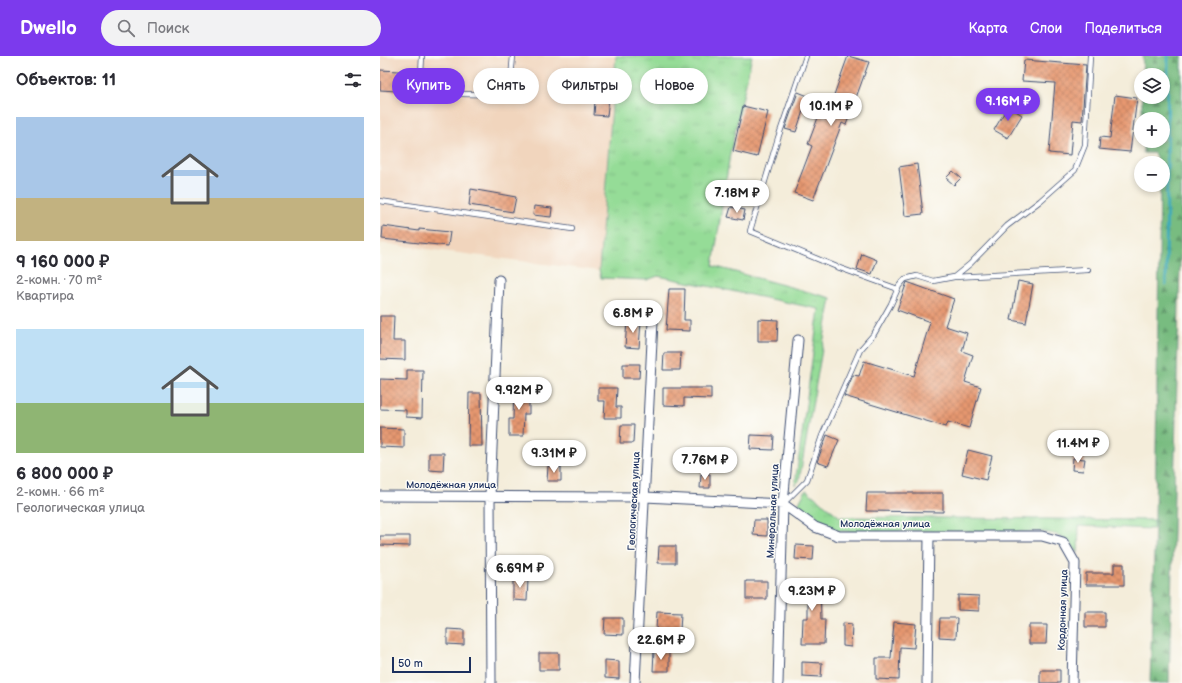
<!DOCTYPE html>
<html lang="ru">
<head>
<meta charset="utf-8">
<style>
  :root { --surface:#fff; --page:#f2f2f3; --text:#2b2b33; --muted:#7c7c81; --accent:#7c3aed }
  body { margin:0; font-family:"Balsamiq Sans",sans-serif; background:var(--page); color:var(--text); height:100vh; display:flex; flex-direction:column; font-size:15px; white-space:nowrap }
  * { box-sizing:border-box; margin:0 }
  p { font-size:13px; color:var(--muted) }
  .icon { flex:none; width:22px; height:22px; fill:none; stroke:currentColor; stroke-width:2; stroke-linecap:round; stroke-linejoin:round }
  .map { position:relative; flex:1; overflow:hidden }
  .panel { display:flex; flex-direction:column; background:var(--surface); width:380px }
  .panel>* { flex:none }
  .banner { position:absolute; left:12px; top:12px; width:380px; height:36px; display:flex; gap:8px }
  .tools { position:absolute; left:754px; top:12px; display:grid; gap:8px }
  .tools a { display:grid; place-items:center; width:36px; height:36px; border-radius:50%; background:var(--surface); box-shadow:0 2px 6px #0003; font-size:20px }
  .scale { position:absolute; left:12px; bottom:10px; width:79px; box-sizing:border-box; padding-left:4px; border:2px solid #1b2f5e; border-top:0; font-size:11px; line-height:14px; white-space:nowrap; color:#1b2f5e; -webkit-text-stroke:3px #fdfcf7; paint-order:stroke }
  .price { position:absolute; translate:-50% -34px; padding:0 9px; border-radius:14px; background:#fff; color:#222; font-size:13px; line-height:26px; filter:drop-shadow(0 1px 2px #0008) }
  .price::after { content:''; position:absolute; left:50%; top:24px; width:12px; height:9px; margin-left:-6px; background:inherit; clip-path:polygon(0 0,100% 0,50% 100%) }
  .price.on { background:var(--accent); color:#fff }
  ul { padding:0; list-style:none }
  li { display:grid; align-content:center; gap:8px; height:212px; padding:0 16px }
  li span { display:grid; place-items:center; height:124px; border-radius:0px; color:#555 }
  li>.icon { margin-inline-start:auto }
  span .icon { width:72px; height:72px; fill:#fffc; stroke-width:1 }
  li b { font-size:17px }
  h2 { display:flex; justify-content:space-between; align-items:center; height:48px; padding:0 16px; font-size:17px }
  .pill { padding:0 14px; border-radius:18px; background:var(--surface); box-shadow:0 2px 6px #0003; font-size:14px; line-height:36px }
  .pill.on { background:var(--accent); color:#fff }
  header { display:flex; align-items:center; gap:24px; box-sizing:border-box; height:56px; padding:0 20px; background:var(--accent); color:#fff }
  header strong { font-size:19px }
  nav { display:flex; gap:22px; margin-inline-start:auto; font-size:14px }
  .search { width:280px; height:36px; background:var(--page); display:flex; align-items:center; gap:10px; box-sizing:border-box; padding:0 14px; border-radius:22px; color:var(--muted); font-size:15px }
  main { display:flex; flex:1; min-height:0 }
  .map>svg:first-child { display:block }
  .built { fill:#f1d5bd }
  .grass { fill:url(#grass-tufts); stroke:#58867a }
  .forest { fill:url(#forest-firs); stroke:#4a766f }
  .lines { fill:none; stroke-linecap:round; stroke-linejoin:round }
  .stream { stroke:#3cabba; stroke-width:3 }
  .building { fill:url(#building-cross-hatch) }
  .lane-casing { stroke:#3c4c71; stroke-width:6 }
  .street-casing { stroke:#3c4c71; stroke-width:11 }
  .lane { stroke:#fff; stroke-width:4.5 }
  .street { stroke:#fff; stroke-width:9 }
  .labels { text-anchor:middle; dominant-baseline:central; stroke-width:3; stroke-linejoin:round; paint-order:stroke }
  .street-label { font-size:10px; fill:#1b2f5e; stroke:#fdfcf7 }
</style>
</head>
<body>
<header>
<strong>Dwello</strong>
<div class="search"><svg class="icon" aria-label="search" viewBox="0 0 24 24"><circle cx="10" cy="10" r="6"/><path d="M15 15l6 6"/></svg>Поиск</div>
<nav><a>Карта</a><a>Слои</a><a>Поделиться</a></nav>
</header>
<main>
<section class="panel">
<h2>Объектов: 11<svg class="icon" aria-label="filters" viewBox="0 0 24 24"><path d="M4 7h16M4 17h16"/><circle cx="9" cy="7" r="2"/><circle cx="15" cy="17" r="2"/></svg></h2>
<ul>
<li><span style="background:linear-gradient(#a9c7e8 65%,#c2b280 0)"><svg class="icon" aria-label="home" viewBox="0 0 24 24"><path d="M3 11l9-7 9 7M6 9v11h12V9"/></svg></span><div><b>9 160 000 ₽</b><p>2-комн. · 70 m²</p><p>Квартира</p></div></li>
<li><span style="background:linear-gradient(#bfe0f5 60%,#8fb573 0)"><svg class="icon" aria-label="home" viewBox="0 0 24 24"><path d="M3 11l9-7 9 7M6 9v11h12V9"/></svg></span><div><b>6 800 000 ₽</b><p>2-комн. · 66 m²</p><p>Геологическая улица</p></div></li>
</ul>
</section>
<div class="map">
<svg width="802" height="627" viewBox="0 0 802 627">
  <defs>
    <pattern id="grass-tufts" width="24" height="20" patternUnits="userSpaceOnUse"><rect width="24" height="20" fill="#95dc97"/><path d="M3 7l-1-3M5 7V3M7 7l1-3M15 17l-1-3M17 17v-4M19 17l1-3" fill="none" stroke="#80bd85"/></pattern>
    <pattern id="forest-firs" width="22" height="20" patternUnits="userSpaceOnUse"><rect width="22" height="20" fill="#78bc80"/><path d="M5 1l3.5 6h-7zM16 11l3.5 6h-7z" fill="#62996c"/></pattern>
    <pattern id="building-cross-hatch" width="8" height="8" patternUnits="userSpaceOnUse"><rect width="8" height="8" fill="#e69770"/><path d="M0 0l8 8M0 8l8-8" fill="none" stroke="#ba7c5f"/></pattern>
  </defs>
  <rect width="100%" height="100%" fill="#fdfcf7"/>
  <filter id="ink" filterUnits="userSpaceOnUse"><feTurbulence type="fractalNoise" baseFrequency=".025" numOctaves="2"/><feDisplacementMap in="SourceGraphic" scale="8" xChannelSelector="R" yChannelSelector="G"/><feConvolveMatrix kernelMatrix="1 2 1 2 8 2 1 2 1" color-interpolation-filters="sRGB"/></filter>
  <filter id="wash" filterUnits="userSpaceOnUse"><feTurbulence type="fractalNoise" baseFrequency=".012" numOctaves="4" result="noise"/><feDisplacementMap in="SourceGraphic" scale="16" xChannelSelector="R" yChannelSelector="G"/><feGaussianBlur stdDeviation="0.9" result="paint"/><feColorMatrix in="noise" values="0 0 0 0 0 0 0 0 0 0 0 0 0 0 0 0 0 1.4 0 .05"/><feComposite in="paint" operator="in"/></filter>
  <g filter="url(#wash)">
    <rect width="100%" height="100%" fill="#f4edda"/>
    <!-- built -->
    <path class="built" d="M0,0h236l-17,215 -219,-28z"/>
    <!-- grass -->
    <path class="grass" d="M236,0h136l-22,98 -17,112 118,32 -32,183 -4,4 24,-176 -161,-33 -11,4 -46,-2 -2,-8z
      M426,434l34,27 315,3 -2,9 -74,-3 -1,27c-11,-16 -17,-19 -37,-21l-116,-1 -64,2 -22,-2 -21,-8 -18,-10 -1,-10z"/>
    <!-- forest -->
    <path class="forest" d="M763,0h39l-1,170 -12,457h-19l5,-163 5,-335h3v-22h-4l-5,-10h-11v-12h20v-22h-21v-22h21v-22h-21z"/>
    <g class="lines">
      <!-- stream -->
      <path class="stream" d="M786,228l2,-228"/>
    </g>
    <g id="blocks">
      <!-- building -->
      <path class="building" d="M468,0l21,6 -23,63 -4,-2 -29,77 -19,-7 18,-47 -4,-2 11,-29 7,2z
        M644,4l62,5 -4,56 -9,-1 -3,35 -21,-2 6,-70 -33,-2z
        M0,14l19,1 -2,20 -17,-1z
        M216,31l14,1 -3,28 -13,-1z
        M418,36l10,4 -12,36 -11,-3z
        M735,39l22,3 -7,54 -31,-3 1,-12 10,1z
        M363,50l25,6 -11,45 -24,-6z
        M628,50l14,9 -14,23 -14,-8z
        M537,108l6,50 -18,2 -6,-49z
        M573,115l8,7 -7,7 -8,-7z
        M91,133l45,8 -3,15 -44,-7z
        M154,150l18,2 -1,9 -18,-2z
        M351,151l14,3 -2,10 -15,-3z
        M3,170l36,5v-2l31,3 -2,14 -66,-7z
        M482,198l15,6 -5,14 -15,-5z
        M638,225l15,3 -7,39 -15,-3z
        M527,226l47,17 -9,27 22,7 -5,18 11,4 -8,27 16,5 -12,41 -21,-6 -2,5 -102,-31 9,-21 6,1 5,-15 50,15 16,-54 -33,-12z
        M289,233h16l-1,31h6v11l-24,-1z
        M0,260h14l-1,25h12v19l-25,-1z
        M378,263l20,1 -1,21h-19z
        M247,265h14l-2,27 -14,-1z
        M284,297h17l-1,17h-17z
        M243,308h17l-1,14h-16z
        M27,314h16l-1,48 -16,-1v-7l-26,-1v-30l27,1z
        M134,330l15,1v27h-5l-1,22h-14v-17h4z
        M218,332h19l-1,19h5v11h-17l1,-17h-7z
        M283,332h48v11l-27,-1v8l-21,-1z
        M89,337h12l1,53h-14z
        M241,369h13l-1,18h-13z
        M0,372l24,1v19l-24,-1z
        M371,379l23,1 -1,14 -23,-1z
        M447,379l12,5 -11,26 -11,-4z
        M588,394l24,6 -6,24 -24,-6z
        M49,397h15l-1,18 -14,-1z
        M693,402l12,1 -2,12 -11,-1z
        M168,410l13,1v14h-14z
        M321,418h9v14h-10z
        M487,437h76v19l-77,-1z
        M374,464h13v16l-14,-1z
        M0,480h30v10l-30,-1z
        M416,489l18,1 -1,14 -18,-1z
        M279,490h17v17h-18z
        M734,508h10v21h-38v-12h28z
        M133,522l15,1 -1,22 -14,-1z
        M366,525h21v18h-21z
        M415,525l25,1 1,37h4l-1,25h-22l1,-26h5v-20h-14z
        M578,539l21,1v15l-21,-1z
        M277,556l24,1 -1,18 -24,-1z
        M705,556h20v15h-20z
        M225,562h18v17l-19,-1z
        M560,562h17l-1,20 -17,-1z
        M514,566l22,2 -2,24 -14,-1 -1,33 -23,-1v-21h15z
        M463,567l9,1 -1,23 -8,-1z
        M649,569h18l-1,19h-17z
        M67,573l17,1v15l-17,-1z
        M274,595l15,1v19h-16z
        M159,597h20v17h-20z
        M225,604l14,1v18l-14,-1z
        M422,606l20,1 -1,14 -19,-1z
        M660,614h20v13h-20z"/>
    </g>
  </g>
  <g filter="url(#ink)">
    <use href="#blocks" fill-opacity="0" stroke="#3c4c71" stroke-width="1"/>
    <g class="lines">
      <!-- lane casing -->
      <g class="lane-casing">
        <path id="lane" d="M42,0l-2,37 86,2 4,-6 3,-33
          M426,0l-28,82 -28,93 87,36 61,22
          M0,145l192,28
          M574,221l134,-7
          M404,447l23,-23 15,-44 38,-86 14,-16 17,-30 8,-18 6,-7 12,-3 16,5 21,-4 16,-13 37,-38 33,-25 35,-31 10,-25 5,-89"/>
      </g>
      <!-- street casing -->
      <g class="street-casing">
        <path id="street" d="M0,440l265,1 138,7 32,23 24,9h203l21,6 12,21 -3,120
          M111,627l-1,-187 9,-216
          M255,627l18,-362
          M398,627l5,-179 15,-164
          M547,627l2,-147"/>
      </g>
      <!-- lane -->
      <use href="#lane" class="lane"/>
      <!-- street -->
      <use href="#street" class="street"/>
    </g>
  </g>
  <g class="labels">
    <!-- street labels -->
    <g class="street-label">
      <text x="71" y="429">Молодёжная улица</text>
      <text transform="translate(254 445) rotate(-87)">Геологическая улица</text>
      <text transform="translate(393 455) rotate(-87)">Минеральная улица</text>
      <text x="505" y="468">Молодёжная улица</text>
      <text transform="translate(683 554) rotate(-88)">Кордонная улица</text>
    </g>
  </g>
</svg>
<div class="tools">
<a><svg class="icon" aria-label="layers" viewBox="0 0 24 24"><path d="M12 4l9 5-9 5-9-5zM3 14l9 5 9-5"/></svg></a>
<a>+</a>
<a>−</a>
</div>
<div class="scale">50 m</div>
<b class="price on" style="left:628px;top:66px">9.16M ₽</b>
<b class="price" style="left:451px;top:71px">10.1M ₽</b>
<b class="price" style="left:357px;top:158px">7.18M ₽</b>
<b class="price" style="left:253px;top:278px">6.8M ₽</b>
<b class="price" style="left:139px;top:355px">9.92M ₽</b>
<b class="price" style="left:698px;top:408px">11.4M ₽</b>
<b class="price" style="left:174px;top:418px">9.31M ₽</b>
<b class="price" style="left:325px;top:425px">7.76M ₽</b>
<b class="price" style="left:140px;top:533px">6.69M ₽</b>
<b class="price" style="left:432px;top:556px">9.23M ₽</b>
<b class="price" style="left:281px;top:605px">22.6M ₽</b>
<div class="banner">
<a class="pill on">Купить</a>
<a class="pill">Снять</a>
<a class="pill">Фильтры</a>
<a class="pill">Новое</a>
</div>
</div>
</main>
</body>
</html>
